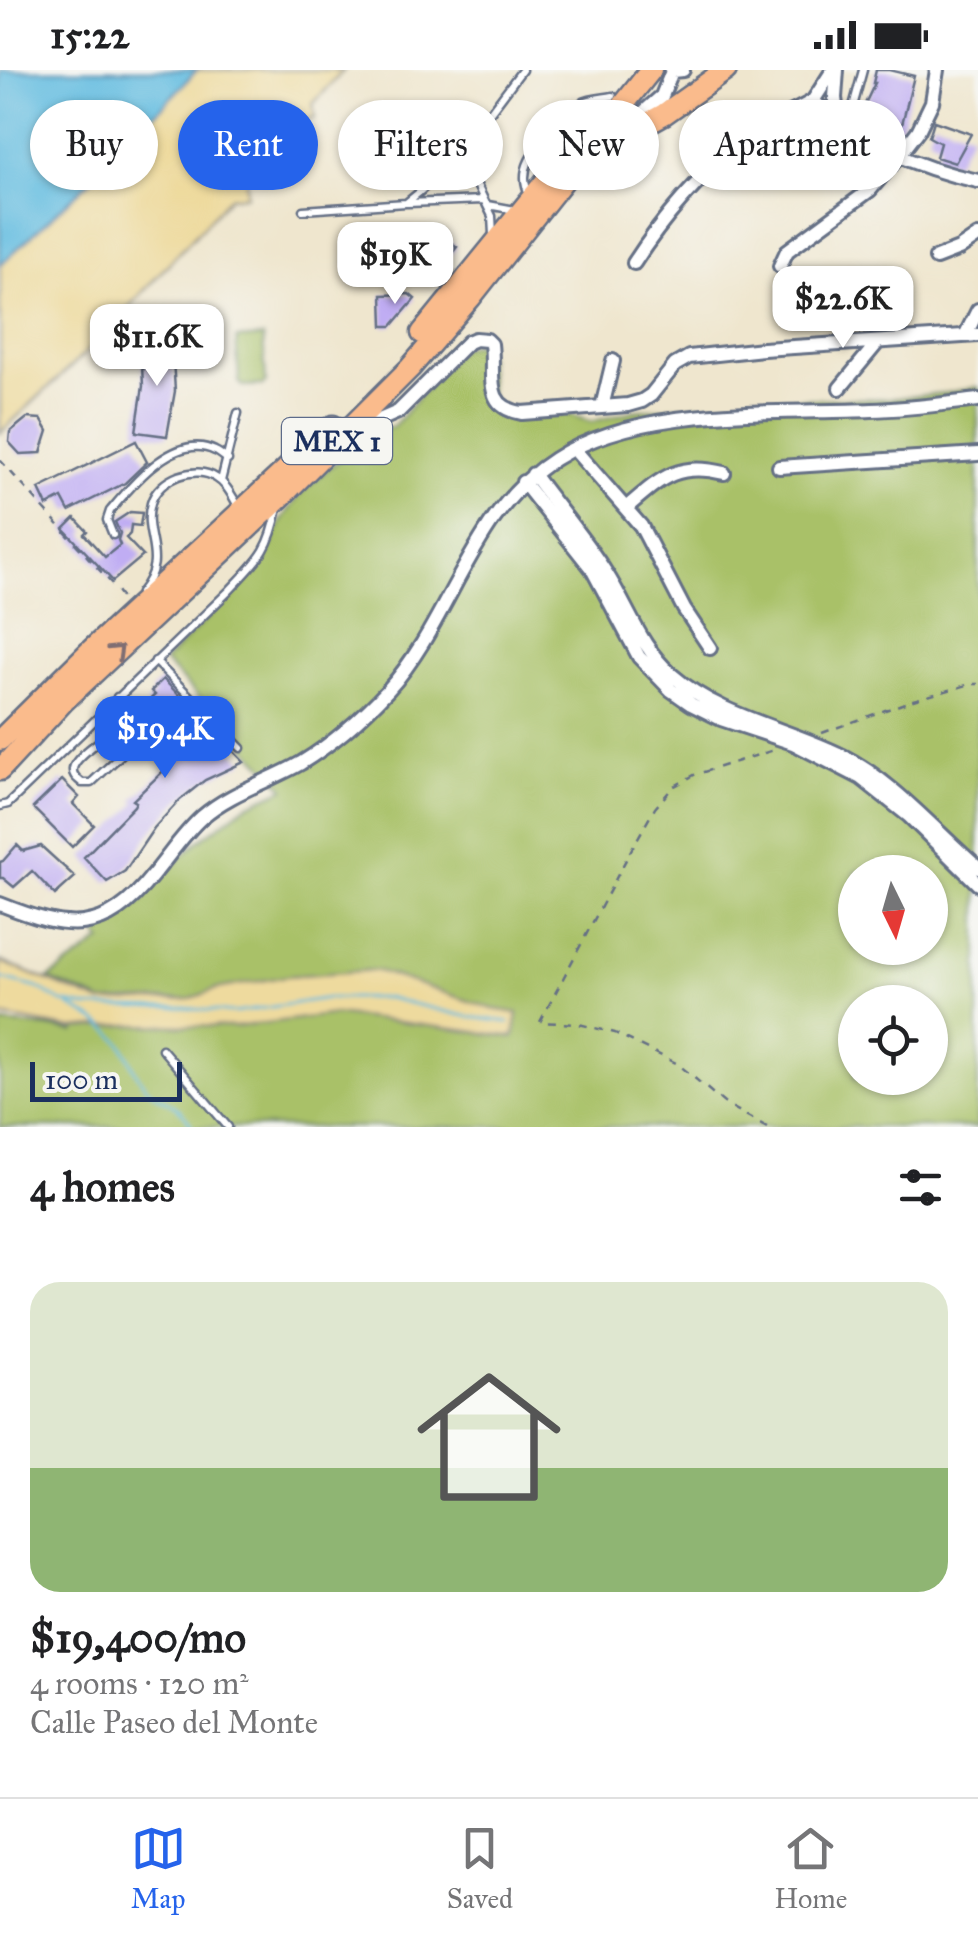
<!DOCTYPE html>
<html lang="en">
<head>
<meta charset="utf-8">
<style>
  :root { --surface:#fff; --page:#f2f2f2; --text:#202124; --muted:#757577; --line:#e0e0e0; --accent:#2563eb }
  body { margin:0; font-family:"IM FELL Great Primer",serif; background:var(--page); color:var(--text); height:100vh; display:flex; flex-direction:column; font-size:38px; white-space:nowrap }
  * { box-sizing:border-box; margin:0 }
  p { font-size:32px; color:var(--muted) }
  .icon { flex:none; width:55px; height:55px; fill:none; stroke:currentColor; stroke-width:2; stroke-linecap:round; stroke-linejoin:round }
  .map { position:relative; height:1057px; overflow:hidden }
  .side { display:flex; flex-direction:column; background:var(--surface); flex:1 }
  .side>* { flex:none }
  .top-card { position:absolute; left:30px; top:30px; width:920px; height:90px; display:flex; gap:20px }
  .needle { width:65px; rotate:175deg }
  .tools { position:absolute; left:838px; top:785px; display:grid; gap:20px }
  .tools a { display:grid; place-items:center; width:110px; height:110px; border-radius:50%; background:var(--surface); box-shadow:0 2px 8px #0004; font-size:50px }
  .scale { position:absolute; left:30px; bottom:25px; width:152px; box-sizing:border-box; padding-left:10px; border:5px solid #1b2f5e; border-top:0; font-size:28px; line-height:35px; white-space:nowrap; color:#1b2f5e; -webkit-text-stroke:8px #f6f6f2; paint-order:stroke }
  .price { position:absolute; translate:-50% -85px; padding:0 22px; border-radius:20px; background:#fff; color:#222; font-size:32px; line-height:65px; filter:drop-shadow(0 2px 5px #0008) }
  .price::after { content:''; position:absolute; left:50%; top:60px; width:30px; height:22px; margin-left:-15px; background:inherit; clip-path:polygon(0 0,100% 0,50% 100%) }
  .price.selected { background:var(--accent); color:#fff }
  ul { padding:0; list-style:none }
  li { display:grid; align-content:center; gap:20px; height:530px; padding:0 30px }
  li+li { border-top:2px solid var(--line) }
  li span { display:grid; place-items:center; height:310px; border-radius:30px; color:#555 }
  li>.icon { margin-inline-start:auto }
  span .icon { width:180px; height:180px; fill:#fffc; stroke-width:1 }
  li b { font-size:42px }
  h2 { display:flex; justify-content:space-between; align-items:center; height:120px; padding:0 30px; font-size:42px }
  .tag { padding:0 35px; border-radius:45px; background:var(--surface); box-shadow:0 2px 8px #0004; font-size:35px; line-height:90px }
  .tag.selected { background:var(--accent); color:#fff }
  .status { display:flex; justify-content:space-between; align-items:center; height:70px; padding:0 50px; background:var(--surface); direction:ltr }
  .status svg { height:28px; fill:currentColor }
  .dock { display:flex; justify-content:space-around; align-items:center; height:140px; border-top:2px solid var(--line); background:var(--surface); font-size:28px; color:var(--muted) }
  .dock a { display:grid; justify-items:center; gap:5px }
  .dock .selected { color:var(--accent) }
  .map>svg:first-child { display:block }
  .green { fill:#a9c167; stroke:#627862; stroke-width:2.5; fill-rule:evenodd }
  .sand { fill:#eeda9e; stroke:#84847e; stroke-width:2.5 }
  .water { fill:#62bce0; stroke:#3e769f; stroke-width:2.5 }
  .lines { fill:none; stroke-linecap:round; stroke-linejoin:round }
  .stream { stroke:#62bce0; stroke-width:2.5 }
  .building { fill:#c0adf3 }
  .service-casing { stroke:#656f85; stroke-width:11 }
  .minor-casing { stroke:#656f85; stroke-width:18 }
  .trunk-casing { stroke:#656f85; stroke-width:25 }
  .path { stroke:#656f85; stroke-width:2.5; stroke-dasharray:8 8; stroke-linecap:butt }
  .service { stroke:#fff; stroke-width:6 }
  .minor { stroke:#fff; stroke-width:12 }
  .trunk { stroke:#fabb8c; stroke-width:20 }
  .oneway { stroke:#7f6e73 }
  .labels { text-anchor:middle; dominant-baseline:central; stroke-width:8; stroke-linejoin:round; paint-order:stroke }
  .shield { fill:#f6f6f2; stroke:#5d6b8a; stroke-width:2.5 }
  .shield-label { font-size:28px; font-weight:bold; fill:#1b2f5e }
</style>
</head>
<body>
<div class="status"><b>15:22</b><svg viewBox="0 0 49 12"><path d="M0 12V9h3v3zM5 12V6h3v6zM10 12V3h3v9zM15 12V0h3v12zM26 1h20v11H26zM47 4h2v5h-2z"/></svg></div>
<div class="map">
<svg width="978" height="1057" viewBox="0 0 978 1057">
  <rect width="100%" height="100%" fill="#f6f6f2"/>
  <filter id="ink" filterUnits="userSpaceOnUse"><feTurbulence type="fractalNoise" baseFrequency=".01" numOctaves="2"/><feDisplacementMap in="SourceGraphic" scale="20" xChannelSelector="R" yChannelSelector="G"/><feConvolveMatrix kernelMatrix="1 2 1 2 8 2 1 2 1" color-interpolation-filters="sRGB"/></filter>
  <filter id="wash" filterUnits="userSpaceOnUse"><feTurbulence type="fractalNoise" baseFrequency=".0048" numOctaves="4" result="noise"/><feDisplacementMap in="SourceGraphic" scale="40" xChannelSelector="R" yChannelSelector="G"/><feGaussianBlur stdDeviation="2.25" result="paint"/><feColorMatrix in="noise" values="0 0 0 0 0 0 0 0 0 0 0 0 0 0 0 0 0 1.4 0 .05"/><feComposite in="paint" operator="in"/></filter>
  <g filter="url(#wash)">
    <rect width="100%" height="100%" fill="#efe6ce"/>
    <!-- green -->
    <path class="green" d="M263,267l3,45 -3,3 -20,1 -4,-4 -3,-43z
      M479,274l6,4 2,6 3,44 4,11 17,7 58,-2 22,8 42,-11 145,-12h112l57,-6 31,-6v740h-978v-104l48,4 26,5 24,-33 -50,-20 54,-38 -7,-10 22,-12 25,-19 20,-25 33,-31 50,-38 40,-18 -121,-127 98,-97 21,-46 19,-26 24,-22 31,-23 7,-11 11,-6 18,-3 68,-80zM855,802h75v76h-75zM855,932h75v76h-75z"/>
    <!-- sand -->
    <path class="sand" d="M197,0h147l-31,34 2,14 -17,5 -52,57 1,15 -17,2 -137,149 -93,87v-168l107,-100z
      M0,891l100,41 90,-3 26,-10 71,-13 89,-6 117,39 25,4 -4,24 -179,-23 -99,13 -108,-2 -56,4 -72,-13z"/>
    <!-- water -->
    <path class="water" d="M0,0h197l-90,95 -107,100z"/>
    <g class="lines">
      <!-- stream -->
      <path class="stream" d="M0,908l38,10 24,14
        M62,932l25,5 98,1 49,5 94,-15h60l81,19 40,5
        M69,936c19,9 38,20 52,37 9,13 13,31 24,43 16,17 34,14 47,41"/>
    </g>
    <g id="blocks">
      <!-- building -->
      <path class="building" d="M876,0h13l25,6 -12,48 -10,18 -32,-19 2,-13 13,-27h-2z
        M934,51l37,13 -16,29 -19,-6 4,-14 -11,-6z
        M448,170l9,7 -24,29 -10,-9 21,-26z
        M409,224l6,5 -23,27h-9l-1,-31z
        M172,273l3,48 -8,45 -31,-4 7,-46 -2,-42z
        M27,348l14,1 7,12 -7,22 -21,1 -11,-12 1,-10z
        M136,371l11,21 -22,21 -56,28 -7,-13 -15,8 -8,-17z
        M130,442l12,1 -2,13 -9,-1 -1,9 -4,4 17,18 -30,25 -49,-52 11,-11 12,13 -3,3 21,23 15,-12 -2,-5 2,-7 -5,-11z
        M163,609l81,83 -39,18 -25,20 -26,28 -29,43 -18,11 -23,-25 50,-51 2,-4 -3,-2 49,-47 -21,-23 5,-4 -20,-23 9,-8 -4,-4z
        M62,710l17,17 -6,7 21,21 -22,22 -39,-39z
        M17,775l6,6 18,-5 34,31 -20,18 -23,-24 -18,16 -11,-9h-3v-16l3,-1z"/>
    </g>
  </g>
  <g filter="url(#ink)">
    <use href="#blocks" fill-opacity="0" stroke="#656f85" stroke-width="2.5"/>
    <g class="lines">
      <!-- service casing -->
      <g class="service-casing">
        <path id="service" d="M848,55l15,-55
          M530,126c-16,-30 9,-50 28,-70 7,-8 14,-17 23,-23 10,-5 22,-5 32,-7
          M408,133l75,-3
          M488,135l27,5
          M303,140l103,-7 16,-13 45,-46
          M493,165l-1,-19 -20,-41 -5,-32 55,-73
          M221,411l17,-68
          M113,465l-6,-15 3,-9c22,-26 65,-80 105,-60 5,2 9,6 13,9
          M140,523c30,-36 1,-56 11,-90 7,-25 45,-39 65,-25 11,6 17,20 24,31
          M155,591l86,87
          M117,627l19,21
          M113,663l11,11 -1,9 -32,30h-9c-4,-4 -10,-7 -9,-14 1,-11 31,-32 40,-36z
          M0,736l8,-2 221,-213c30,-32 40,-38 49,-83
          M162,979l66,78"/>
      </g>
      <!-- minor casing -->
      <g class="minor-casing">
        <path id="minor" d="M833,0l-20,31c48,42 102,67 165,80
          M837,0l-2,28 3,23
          M629,55l33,-29 10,-25 11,-1
          M936,188l23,-9 19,-13
          M634,193c29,-45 63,-84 104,-118 22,-18 50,-30 75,-44
          M780,196l7,-15 83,-61 28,-33 20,-26 14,-29 5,-32
          M965,266l13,-26
          M840,318l38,-46
          M602,337l11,-46
          M352,362l46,-20 70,-70 7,-3 12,1 4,4c4,31 -9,63 31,69l106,-8 14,-4 9,-6 24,-30 14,-8 74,-8 215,-14
          M574,379l67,77 43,83 26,39
          M779,397l199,-13
          M533,404c24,33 51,64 73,99 22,34 34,74 66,102 48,42 115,53 171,81 52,27 91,74 135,112
          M523,412l69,87 47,88 32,33 20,14 30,15 72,24 68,35 48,38 69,68
          M626,438c34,-29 51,-47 98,-35
          M0,834c68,27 104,33 153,-29 16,-19 30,-41 49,-58 29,-25 66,-35 99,-54 31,-19 62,-46 87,-73 64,-71 83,-178 167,-231 86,-55 218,-45 317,-49 36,-1 71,-6 106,-10"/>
      </g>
      <!-- trunk casing -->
      <g class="trunk-casing">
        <path id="trunk" d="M593,92l22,-21 49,-27 62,-44
          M422,263l127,-156
          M0,670l90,-89 243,-225
          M0,700l63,-68 217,-204 130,-130 61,-71 180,-227"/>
      </g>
      <!-- path -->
      <path class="path" d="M0,390l113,125 11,16
        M822,663l91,-33 58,-16h7
        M767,1057l-43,-24 -46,-39 -63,-31 -36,-9 -39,-2 91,-172 24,-42 18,-21 21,-12 83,-26"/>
      <!-- service -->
      <use href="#service" class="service"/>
      <!-- minor -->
      <use href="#minor" class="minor"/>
      <!-- trunk -->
      <use href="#trunk" class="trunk"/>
    </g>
    <!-- one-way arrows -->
    <defs><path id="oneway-chevron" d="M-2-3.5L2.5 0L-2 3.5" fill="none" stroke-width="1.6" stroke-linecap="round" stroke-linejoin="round" transform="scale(2.5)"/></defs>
    <use class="oneway" href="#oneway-chevron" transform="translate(117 581) rotate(-44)"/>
  </g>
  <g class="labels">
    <!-- shield labels -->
    <rect class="shield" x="282" y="348" width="110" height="46" rx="8"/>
    <g class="shield-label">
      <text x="337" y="371">MEX 1</text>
    </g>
  </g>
</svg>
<div class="tools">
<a><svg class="needle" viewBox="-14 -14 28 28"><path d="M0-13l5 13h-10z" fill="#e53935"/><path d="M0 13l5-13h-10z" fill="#757577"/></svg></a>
<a><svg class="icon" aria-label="locate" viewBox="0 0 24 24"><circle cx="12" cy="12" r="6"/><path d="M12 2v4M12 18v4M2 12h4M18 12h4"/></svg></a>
</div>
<div class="scale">100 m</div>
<b class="price" style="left:395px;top:237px">$19K</b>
<b class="price" style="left:843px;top:281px">$22.6K</b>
<b class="price" style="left:157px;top:319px">$11.6K</b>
<b class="price selected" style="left:165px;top:711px">$19.4K</b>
<div class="top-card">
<a class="tag">Buy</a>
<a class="tag selected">Rent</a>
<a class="tag">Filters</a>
<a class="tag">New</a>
<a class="tag">Apartment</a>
</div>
</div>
<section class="side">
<h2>4 homes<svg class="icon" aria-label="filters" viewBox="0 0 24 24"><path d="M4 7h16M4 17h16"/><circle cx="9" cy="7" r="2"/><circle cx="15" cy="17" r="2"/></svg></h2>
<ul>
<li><span style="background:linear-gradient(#dfe7d0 60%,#8fb573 0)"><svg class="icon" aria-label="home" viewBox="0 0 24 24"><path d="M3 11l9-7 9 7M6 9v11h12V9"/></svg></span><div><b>$19,400/mo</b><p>4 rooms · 120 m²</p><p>Calle Paseo del Monte</p></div></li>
</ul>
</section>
<nav class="dock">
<a class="selected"><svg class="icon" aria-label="map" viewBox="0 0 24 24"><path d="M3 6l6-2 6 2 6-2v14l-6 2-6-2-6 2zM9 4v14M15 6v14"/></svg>Map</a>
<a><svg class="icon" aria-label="saved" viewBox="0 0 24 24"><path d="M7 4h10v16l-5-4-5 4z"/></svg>Saved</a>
<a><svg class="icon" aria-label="home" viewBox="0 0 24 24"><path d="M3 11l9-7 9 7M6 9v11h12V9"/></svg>Home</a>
</nav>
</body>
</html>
